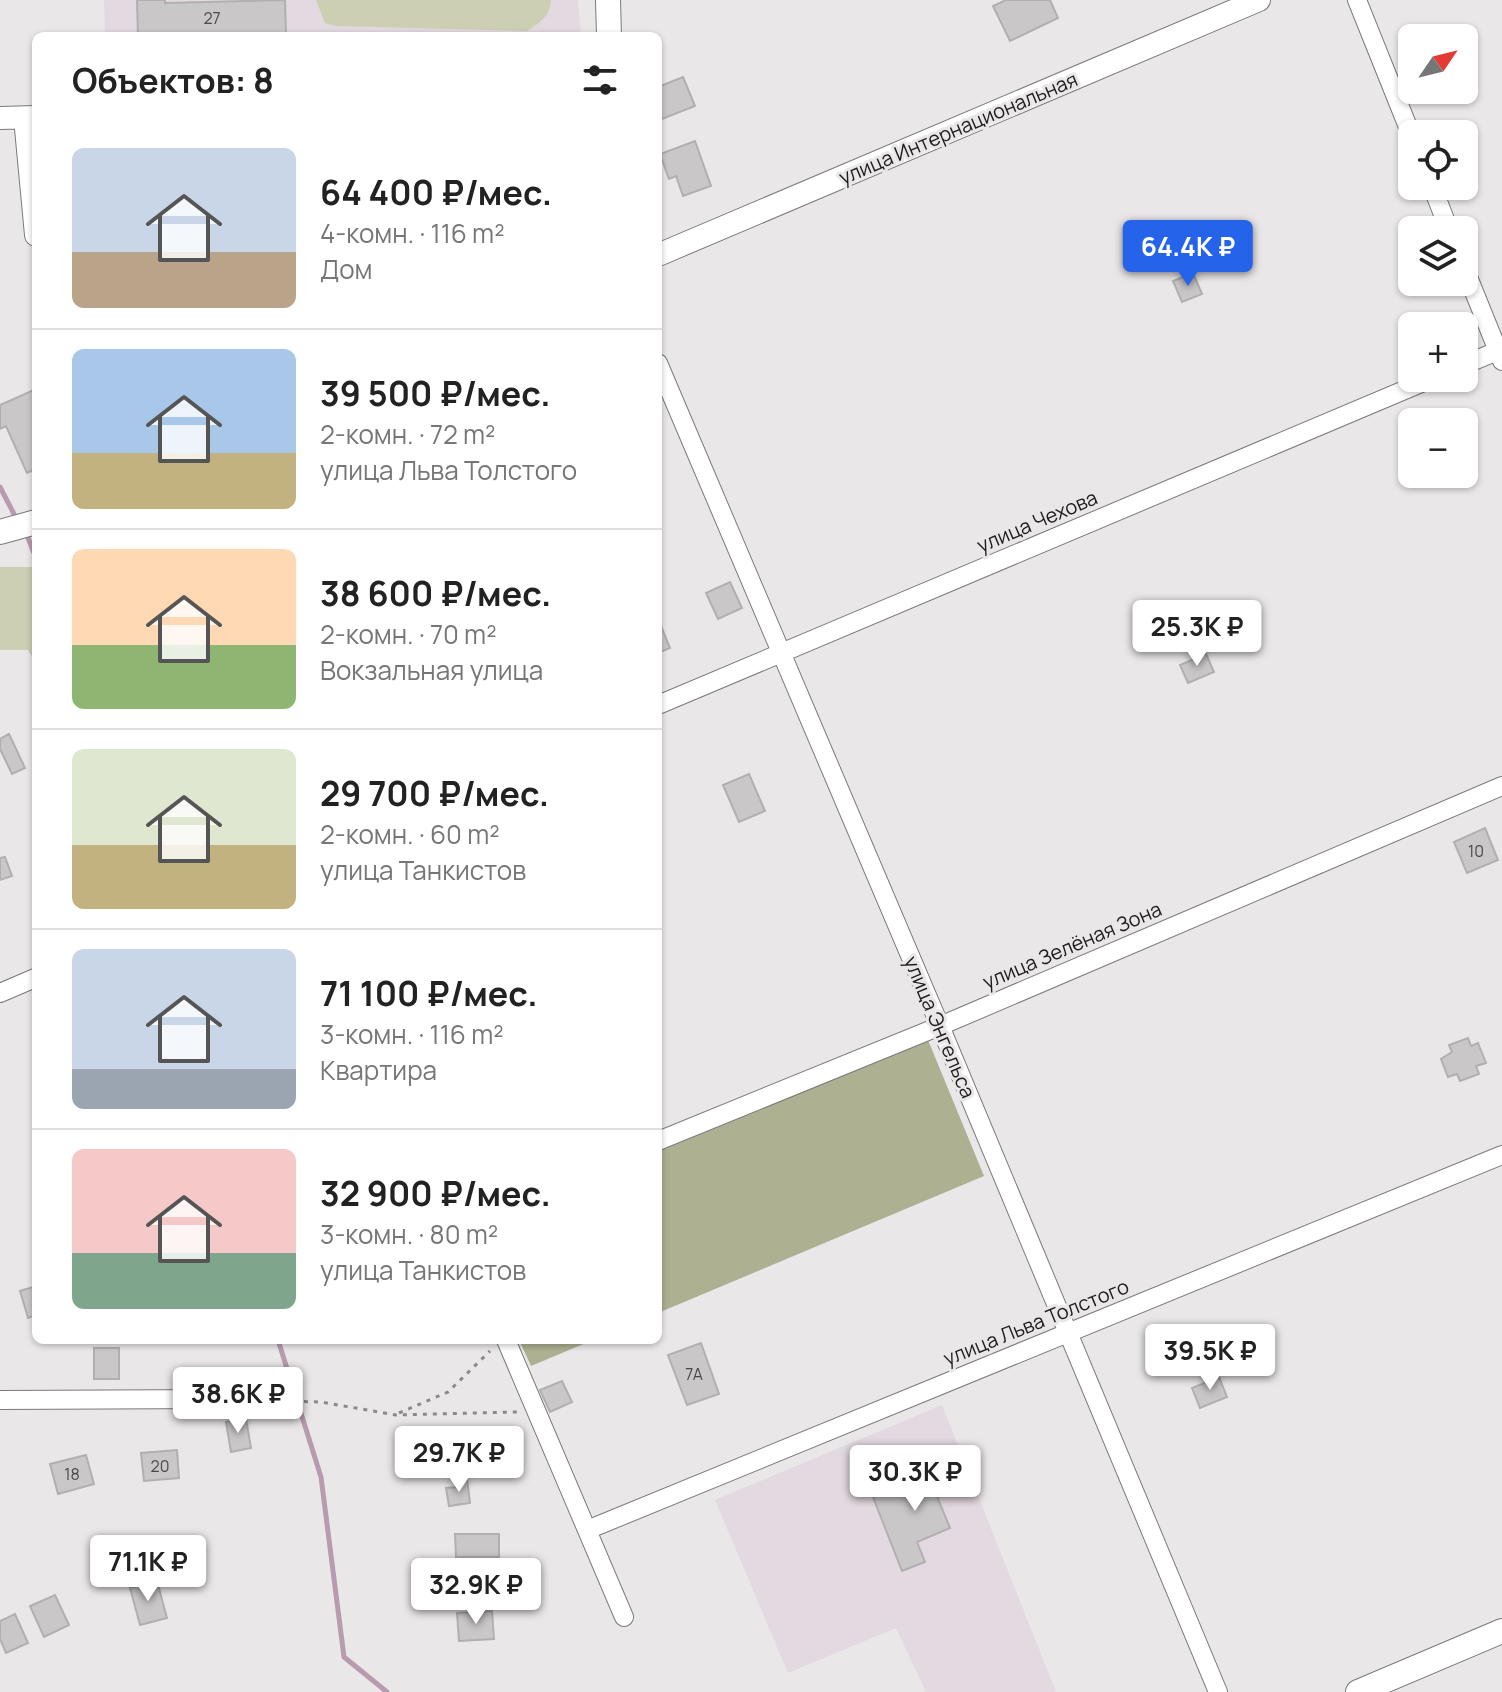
<!DOCTYPE html>
<html lang="ru">
<head>
<meta charset="utf-8">
<style>
  :root { --surface:#fff; --page:#f2f2f2; --text:#222; --muted:#767676; --line:#e0e0e0; --accent:#2563eb }
  body { margin:0; font-family:Manrope,sans-serif; background:var(--page); color:var(--text); height:100vh; display:flex; flex-direction:column; font-size:30px; white-space:nowrap }
  * { box-sizing:border-box; margin:0 }
  p { font-size:26px; color:var(--muted) }
  .icon { flex:none; width:44px; height:44px; fill:none; stroke:currentColor; stroke-width:2; stroke-linecap:round; stroke-linejoin:round }
  .map { position:relative; flex:1; overflow:hidden }
  .panel { position:absolute; left:32px; top:32px; width:630px; height:1312px; display:flex; flex-direction:column; background:var(--surface); border-radius:12px; box-shadow:0 2px 6px #0004 }
  .panel>* { flex:none }
  .needle { width:52px; rotate:55deg }
  .fabs { position:absolute; left:1398px; top:24px; display:grid; gap:16px }
  .fabs a { display:grid; place-items:center; width:80px; height:80px; border-radius:12px; background:var(--surface); box-shadow:0 2px 6px #0004; font-size:40px }
  .price { position:absolute; translate:-50% -68px; padding:0 18px; border-radius:8px; background:#fff; color:#222; font-size:26px; line-height:52px; filter:drop-shadow(0 2px 4px #0008) }
  .price::after { content:''; position:absolute; left:50%; top:48px; width:24px; height:18px; margin-left:-12px; background:inherit; clip-path:polygon(0 0,100% 0,50% 100%) }
  .price.selected { background:var(--accent); color:#fff }
  ul { padding:0; list-style:none }
  li { display:flex; align-items:center; gap:24px; height:200px; padding:0 40px }
  li+li { border-top:2px solid var(--line) }
  li span { display:grid; place-items:center; flex:none; width:224px; height:160px; border-radius:12px; color:#555 }
  li>.icon { margin-inline-start:auto }
  span .icon { width:96px; height:96px; fill:#fffc; stroke-width:1 }
  li b { font-size:34px }
  h2 { display:flex; justify-content:space-between; align-items:center; height:96px; padding:0 40px; font-size:34px }
  .map>svg:first-child { display:block }
  .built { fill:#e3d9e0 }
  .green { fill:#cccfb2 }
  .forest { fill:#adb091 }
  .lines { fill:none; stroke-linecap:round; stroke-linejoin:round }
  .stream { stroke:#b89baf; stroke-width:5 }
  .building { fill:#cac7c9; stroke:#b2afb1; stroke-width:2 }
  .minor-casing { stroke:#7c797b; stroke-width:20 }
  .tertiary-casing { stroke:#7c797b; stroke-width:24 }
  .secondary-casing { stroke:#7c797b; stroke-width:26 }
  .path { stroke:#8c898b; stroke-width:3; stroke-dasharray:4 6; stroke-linecap:butt }
  .minor { stroke:#fff; stroke-width:18 }
  .tertiary { stroke:#fff; stroke-width:22 }
  .secondary { stroke:#fff; stroke-width:24 }
  .labels { text-anchor:middle; dominant-baseline:central; stroke-width:6; stroke-linejoin:round; paint-order:stroke }
  .number-label { font-size:16px; fill:#4a4849 }
  .street-label { font-size:20px; fill:#1f1d1e; stroke:#eae7e9 }
</style>
</head>
<body>
<div class="map">
<svg width="1502" height="1692" viewBox="0 0 1502 1692">
  <rect width="100%" height="100%" fill="#eae7e9"/>
  <!-- built -->
  <path class="built" d="M104,0h474l3,36h-476z
    M942,1405l114,287h-130l-30,-64 -108,45 -73,-173z"/>
  <!-- green -->
  <path class="green" d="M316,0h235c-1,16 -11,23 -24,31l-192,-5 -10,-3z
    M0,567h36v97l-8,-14h-28z"/>
  <!-- forest -->
  <path class="forest" d="M928,1040l56,136 -326,137v-162z
    M519,1340h74l-62,26z"/>
  <g class="lines">
    <!-- stream -->
    <path class="stream" d="M0,487l14,27
      M28,538l8,20
      M278,1340l43,137 23,180 43,35"/>
  </g>
  <!-- building -->
  <path class="building" d="M137,0h28v3l120,-3 1,33 -148,3z
    M1006,0h44l8,18 -48,23 -17,-35z
    M683,77l12,29 -33,13 -4,-10v-22z
    M695,141l16,45 -28,10 -7,-20 -7,3 -9,-25z
    M1193,273l9,21 -20,8 -9,-21z
    M36,389v80l-9,4 -21,-47 -6,3v-24z
    M730,582l12,26 -24,11 -12,-26z
    M659,621l11,27 -12,5v-31z
    M1206,654l8,18 -26,11 -8,-18z
    M9,734l16,34 -13,6 -12,-25v-10z
    M749,774l16,37 -26,11 -16,-37z
    M1485,828l13,32 -31,13 -13,-31z
    M5,857l7,19 -12,4v-22z
    M1468,1038l3,8 7,-3 8,20 -10,3 3,8 -19,7 -3,-7 -9,3 -7,-18 11,-7 -3,-7z
    M36,1286v29l-8,3 -8,-27z
    M701,1343l18,51 -32,11 -19,-50z
    M94,1348h25v31h-25z
    M1219,1377l8,20 -27,11 -8,-20z
    M562,1381l10,21 -22,10 -10,-22z
    M246,1419l5,29 -20,4 -5,-30z
    M462,1440l3,26 -30,4 -4,-26z
    M177,1450l2,28 -35,3 -3,-28z
    M86,1455l8,29 -36,10 -8,-30z
    M949,1459l10,25 -23,10 14,34 -33,14 8,20 -23,9 -31,-79 28,-11 6,15 21,-9 -6,-16z
    M467,1479l3,24 -21,3 -3,-18 13,-1 -1,-7z
    M455,1534h44v23h-43z
    M157,1581l10,37 -27,7 -10,-37z
    M55,1595l14,30 -25,12 -14,-31z
    M492,1611l2,28 -35,2 -2,-28z
    M15,1614l13,29 -22,10 -6,-14v-18z"/>
  <g class="lines">
    <!-- minor casing -->
    <g class="minor-casing">
      <path id="minor" d="M1357,0l55,137
        M1432,186l17,44
        M1464,267l38,94
        M658,363l282,663 278,666
        M1464,365l38,-16
        M658,705l775,-327
        M0,993l35,-15
        M658,1141l282,-115 562,-240
        M506,1340l118,277
        M0,1400l216,-1
        M587,1530l915,-375"/>
    </g>
    <!-- tertiary casing -->
    <g class="tertiary-casing">
      <path id="tertiary" d="M0,118l36,-1
        M25,118l11,117
        M658,255l601,-255"/>
    </g>
    <!-- secondary casing -->
    <g class="secondary-casing">
      <path id="secondary" d="M608,0l1,36
        M0,532l36,-10
        M1358,1692l144,-61"/>
    </g>
    <!-- path -->
    <path class="path" d="M234,1400l87,2 75,13 121,-3
      M399,1413l49,-21 42,-41"/>
    <!-- minor -->
    <use href="#minor" class="minor"/>
    <!-- tertiary -->
    <use href="#tertiary" class="tertiary"/>
    <!-- secondary -->
    <use href="#secondary" class="secondary"/>
  </g>
  <g class="labels">
    <!-- number labels -->
    <g class="number-label">
      <text x="212" y="18">27</text>
      <text x="1476" y="851">10</text>
      <text x="694" y="1374">7А</text>
      <text x="160" y="1466">20</text>
      <text x="72" y="1474">18</text>
    </g>
    <!-- street labels -->
    <g class="street-label">
      <text transform="translate(958 128) rotate(-23)">улица Интернациональная</text>
      <text transform="translate(1037 521) rotate(-23)">улица Чехова</text>
      <text transform="translate(1072 945) rotate(-23)">улица Зелёная Зона</text>
      <text transform="translate(940 1027) rotate(67)">улица Энгельса</text>
      <text transform="translate(1036 1322) rotate(-22)">улица Льва Толстого</text>
    </g>
  </g>
</svg>
<div class="fabs">
<a><svg class="needle" viewBox="-14 -14 28 28"><path d="M0-13l5 13h-10z" fill="#e53935"/><path d="M0 13l5-13h-10z" fill="#767676"/></svg></a>
<a><svg class="icon" aria-label="locate" viewBox="0 0 24 24"><circle cx="12" cy="12" r="6"/><path d="M12 2v4M12 18v4M2 12h4M18 12h4"/></svg></a>
<a><svg class="icon" aria-label="layers" viewBox="0 0 24 24"><path d="M12 4l9 5-9 5-9-5zM3 14l9 5 9-5"/></svg></a>
<a>+</a>
<a>−</a>
</div>
<b class="price selected" style="left:1188px;top:288px">64.4K ₽</b>
<b class="price" style="left:1197px;top:668px">25.3K ₽</b>
<b class="price" style="left:1210px;top:1392px">39.5K ₽</b>
<b class="price" style="left:238px;top:1435px">38.6K ₽</b>
<b class="price" style="left:459px;top:1494px">29.7K ₽</b>
<b class="price" style="left:915px;top:1513px">30.3K ₽</b>
<b class="price" style="left:148px;top:1603px">71.1K ₽</b>
<b class="price" style="left:476px;top:1626px">32.9K ₽</b>
<section class="panel">
<h2>Объектов: 8<svg class="icon" aria-label="filters" viewBox="0 0 24 24"><path d="M4 7h16M4 17h16"/><circle cx="9" cy="7" r="2"/><circle cx="15" cy="17" r="2"/></svg></h2>
<ul>
<li><span style="background:linear-gradient(#c9d6e8 65%,#b9a48a 0)"><svg class="icon" aria-label="home" viewBox="0 0 24 24"><path d="M3 11l9-7 9 7M6 9v11h12V9"/></svg></span><div><b>64 400 ₽/мес.</b><p>4-комн. · 116 m²</p><p>Дом</p></div></li>
<li><span style="background:linear-gradient(#a9c7e8 65%,#c2b280 0)"><svg class="icon" aria-label="home" viewBox="0 0 24 24"><path d="M3 11l9-7 9 7M6 9v11h12V9"/></svg></span><div><b>39 500 ₽/мес.</b><p>2-комн. · 72 m²</p><p>улица Льва Толстого</p></div></li>
<li><span style="background:linear-gradient(#ffd9b3 60%,#8fb573 0)"><svg class="icon" aria-label="home" viewBox="0 0 24 24"><path d="M3 11l9-7 9 7M6 9v11h12V9"/></svg></span><div><b>38 600 ₽/мес.</b><p>2-комн. · 70 m²</p><p>Вокзальная улица</p></div></li>
<li><span style="background:linear-gradient(#dfe7d0 60%,#c2b280 0)"><svg class="icon" aria-label="home" viewBox="0 0 24 24"><path d="M3 11l9-7 9 7M6 9v11h12V9"/></svg></span><div><b>29 700 ₽/мес.</b><p>2-комн. · 60 m²</p><p>улица Танкистов</p></div></li>
<li><span style="background:linear-gradient(#c9d6e8 75%,#9aa5b1 0)"><svg class="icon" aria-label="home" viewBox="0 0 24 24"><path d="M3 11l9-7 9 7M6 9v11h12V9"/></svg></span><div><b>71 100 ₽/мес.</b><p>3-комн. · 116 m²</p><p>Квартира</p></div></li>
<li><span style="background:linear-gradient(#f6c9c9 65%,#7fa58c 0)"><svg class="icon" aria-label="home" viewBox="0 0 24 24"><path d="M3 11l9-7 9 7M6 9v11h12V9"/></svg></span><div><b>32 900 ₽/мес.</b><p>3-комн. · 80 m²</p><p>улица Танкистов</p></div></li>
</ul>
</section>
</div>
</body>
</html>
